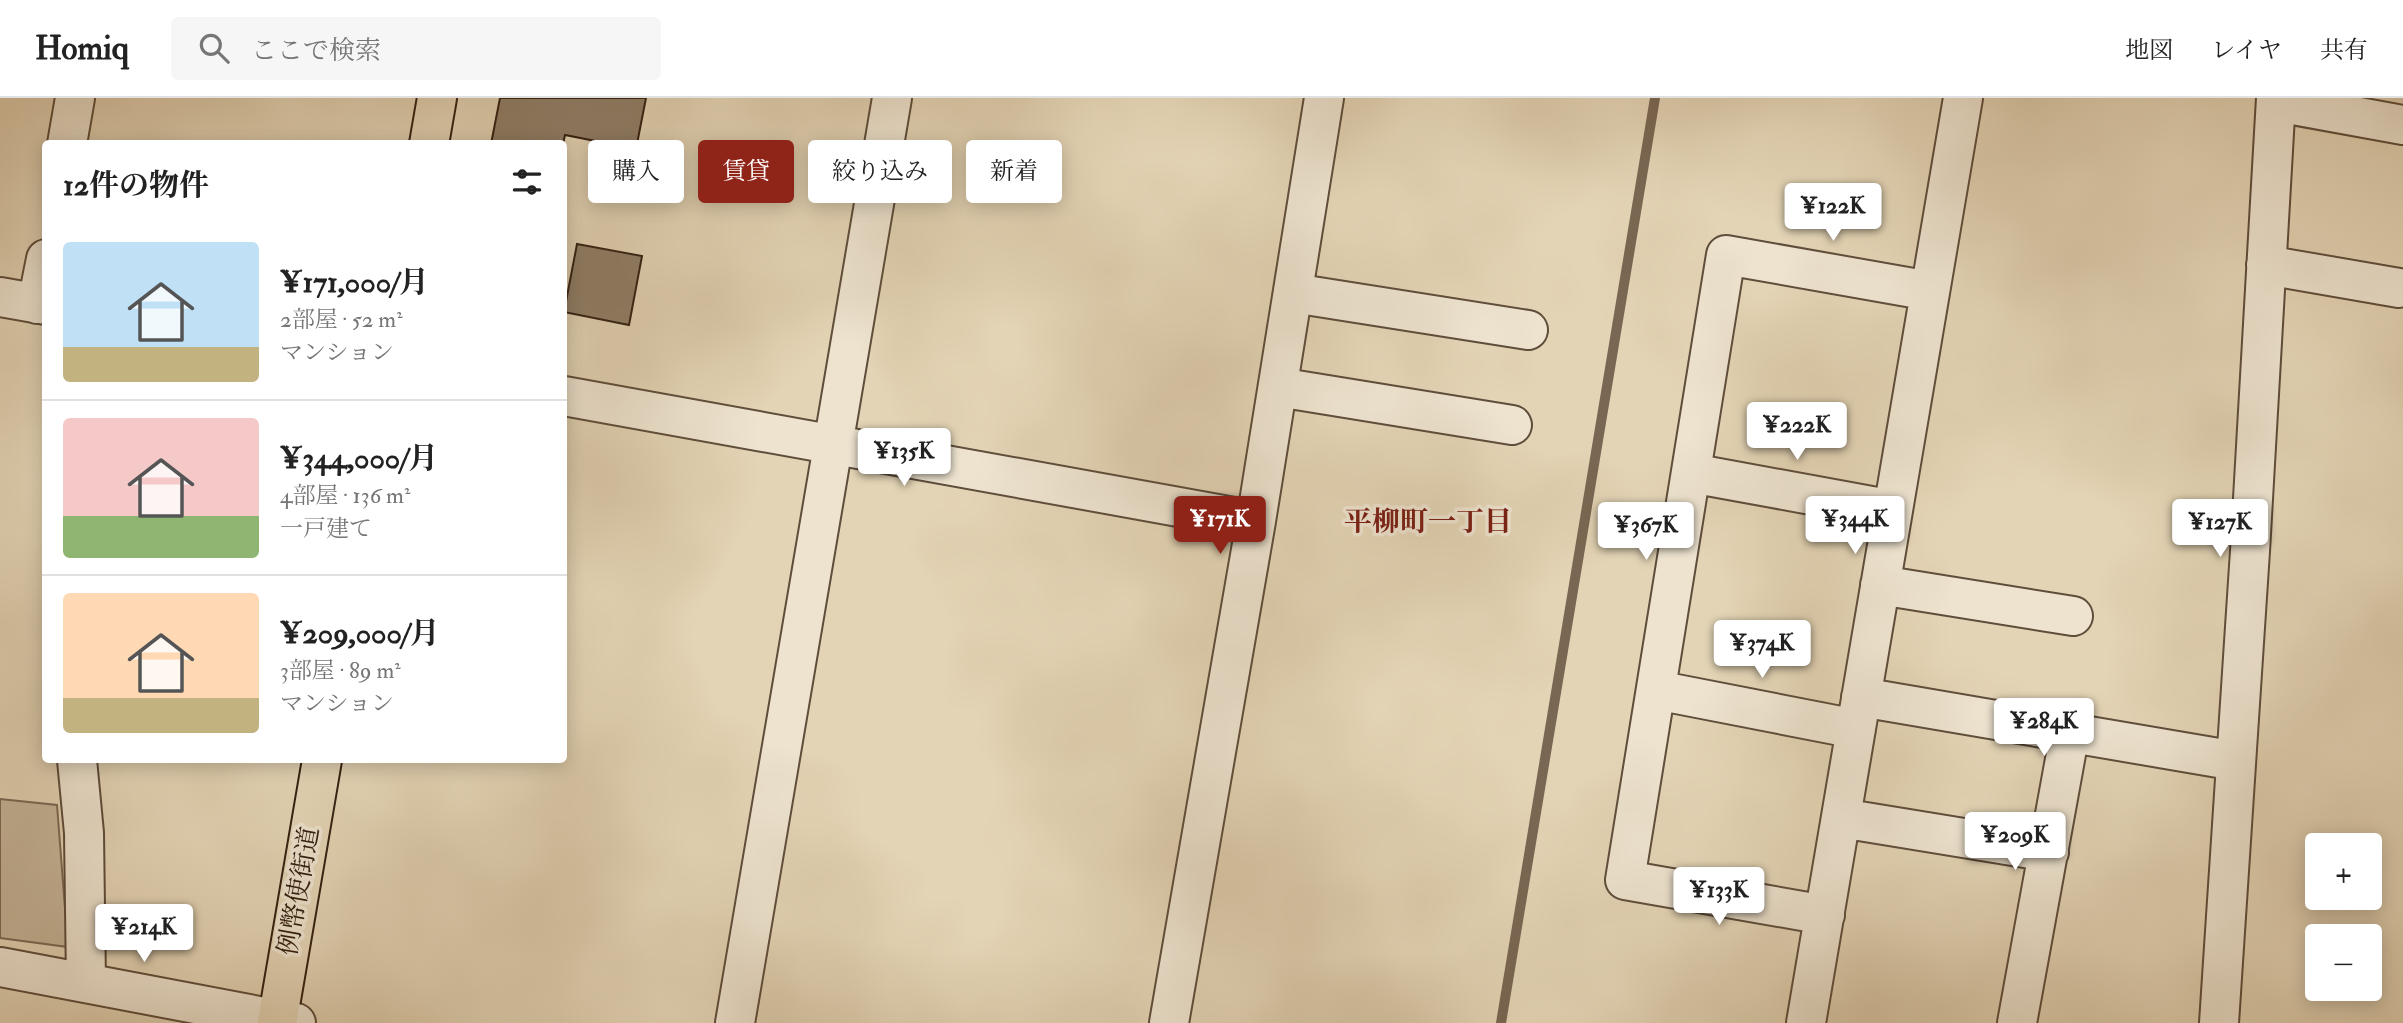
<!DOCTYPE html>
<html lang="ja">
<head>
<meta charset="utf-8">
<style>
  :root { --surface:#fff; --page:#f6f6f6; --text:#222; --muted:#767676; --line:#e0e0e0; --accent:#8f2418 }
  body { margin:0; font-family:"IM FELL Double Pica","Noto Serif JP",serif; background:var(--page); color:var(--text); height:100vh; display:flex; flex-direction:column; font-size:26px; white-space:nowrap }
  * { box-sizing:border-box; margin:0 }
  p { font-size:23px; color:var(--muted) }
  .icon { flex:none; width:38px; height:38px; fill:none; stroke:currentColor; stroke-width:2; stroke-linecap:round; stroke-linejoin:round }
  .map { position:relative; flex:1; overflow:hidden }
  .side { position:absolute; left:42px; top:42px; width:525px; height:623px; display:flex; flex-direction:column; background:var(--surface); border-radius:7px; box-shadow:0 4px 18px #0003 }
  .side>* { flex:none }
  .banner { position:absolute; left:588px; top:42px; width:665px; height:63px; display:flex; gap:14px }
  .buttons { position:absolute; left:2305px; top:735px; display:grid; gap:14px }
  .buttons a { display:grid; place-items:center; width:77px; height:77px; border-radius:7px; background:var(--surface); box-shadow:0 4px 18px #0003; font-size:35px }
  .price { position:absolute; translate:-50% -60px; padding:0 16px; border-radius:7px; background:#fff; color:#222; font-size:23px; line-height:46px; filter:drop-shadow(0 2px 4px #0008) }
  .price::after { content:''; position:absolute; left:50%; top:42px; width:21px; height:16px; margin-left:-10px; background:inherit; clip-path:polygon(0 0,100% 0,50% 100%) }
  .price.current { background:var(--accent); color:#fff }
  ul { padding:0; list-style:none }
  li { display:flex; align-items:center; gap:21px; height:175px; padding:0 21px }
  li+li { border-top:2px solid var(--line) }
  li span { display:grid; place-items:center; flex:none; width:196px; height:140px; border-radius:7px; color:#555 }
  li>.icon { margin-inline-start:auto }
  span .icon { width:84px; height:84px; fill:#fffc; stroke-width:1 }
  li b { font-size:30px }
  h2 { display:flex; justify-content:space-between; align-items:center; height:84px; padding:0 21px; font-size:30px }
  .tag { padding:0 24px; border-radius:7px; background:var(--surface); box-shadow:0 4px 18px #0003; font-size:24px; line-height:63px }
  .tag.current { background:var(--accent); color:#fff }
  header { display:flex; align-items:center; gap:42px; box-sizing:border-box; height:98px; padding:0 35px; background:var(--surface); border-bottom:2px solid var(--line) }
  header strong { font-size:33px }
  nav { display:flex; gap:38px; margin-inline-start:auto; font-size:24px }
  .search { width:490px; height:63px; background:var(--page); display:flex; align-items:center; gap:18px; box-sizing:border-box; padding:0 24px; border-radius:7px; color:var(--muted); font-size:26px }
  .map>svg:first-child { display:block }
  .green { fill:#c5b599; stroke:#7c6a56; stroke-width:2 }
  .lines { fill:none; stroke-linecap:round; stroke-linejoin:round }
  .stream { stroke:#796753; stroke-width:10 }
  .building { fill:#8f7e67; stroke:#332012; stroke-width:2 }
  .minor-casing { stroke:#5f4d3b; stroke-width:42 }
  .major-casing { stroke:#332012; stroke-width:42 }
  .minor { stroke:#ede3cf; stroke-width:38 }
  .major { stroke:#e3d4b5; stroke-width:38 }
  .labels { text-anchor:middle; dominant-baseline:central; stroke-width:7; stroke-linejoin:round; paint-order:stroke }
  .street-label { font-size:26px; fill:#332012; stroke:#ede3cf }
  .neighbourhood-label { font-size:28px; font-weight:bold; fill:#7a1f14; stroke:#ede3cf }
</style>
</head>
<body>
<header>
<strong>Homiq</strong>
<div class="search"><svg class="icon" aria-label="search" viewBox="0 0 24 24"><circle cx="10" cy="10" r="6"/><path d="M15 15l6 6"/></svg>ここで検索</div>
<nav><a>地図</a><a>レイヤ</a><a>共有</a></nav>
</header>
<div class="map">
<svg width="2403" height="925" viewBox="0 0 2403 925">
  <rect width="100%" height="100%" fill="#e3d4b5"/>
  <filter id="stains"><feTurbulence type="fractalNoise" baseFrequency=".00286" numOctaves="4"/><feColorMatrix values="0 0 0 0 .2 0 0 0 0 .09 0 0 0 0 .02 0 0 0 .5 -.17"/></filter>
  <radialGradient id="worn" r=".72"><stop offset=".6" stop-color="#630" stop-opacity="0"/><stop offset="1" stop-color="#630" stop-opacity=".3"/></radialGradient>
  <!-- green -->
  <path class="green" d="M0,701l57,6 11,142 -68,-9z"/>
  <g class="lines">
    <!-- stream -->
    <path class="stream" d="M1501,925l154,-925"/>
  </g>
  <!-- building -->
  <path class="building" d="M500,0h146l-10,51 -71,-14 -2,9h-72z
    M577,146l65,12 -13,69 -65,-13z"/>
  <g class="lines">
    <!-- minor casing -->
    <g class="minor-casing">
      <path id="minor" d="M2276,4l127,23
        M67,46l8,-46
        M2266,167l133,23
        M1293,195l235,37
        M0,199l46,8
        M37,206l9,-45
        M1278,289l234,38
        M564,298l692,125
        M1691,375l202,37
        M1880,487l193,31
        M1656,592l200,39
        M1861,599l375,64
        M77,662l7,73 2,150
        M1841,720l208,34
        M1825,817l-200,-35 101,-625 204,36
        M0,869l296,56
        M735,925l157,-925
        M1169,925l87,-502 68,-423
        M1806,925l157,-925
        M2017,925l53,-291
        M2219,925l31,-472 26,-453"/>
    </g>
    <!-- major casing -->
    <g class="major-casing">
      <path id="major" d="M429,46l8,-46
        M277,925l45,-263"/>
    </g>
    <!-- minor -->
    <use href="#minor" class="minor"/>
    <!-- major -->
    <use href="#major" class="major"/>
  </g>
  <g class="labels">
    <!-- street labels -->
    <g class="street-label">
      <text transform="translate(299 793) rotate(-80)">例幣使街道</text>
    </g>
    <!-- neighbourhood labels -->
    <g class="neighbourhood-label">
      <text x="1428" y="424">平柳町一丁目</text>
    </g>
  </g>
  <rect width="100%" height="100%" filter="url(#stains)"/>
  <rect width="100%" height="100%" fill="url(#worn)"/>
</svg>
<div class="buttons">
<a>+</a>
<a>−</a>
</div>
<b class="price" style="left:1833px;top:145px">¥122K</b>
<b class="price" style="left:1797px;top:364px">¥222K</b>
<b class="price" style="left:904px;top:390px">¥135K</b>
<b class="price current" style="left:1220px;top:458px">¥171K</b>
<b class="price" style="left:1855px;top:458px">¥344K</b>
<b class="price" style="left:2220px;top:461px">¥127K</b>
<b class="price" style="left:1646px;top:464px">¥367K</b>
<b class="price" style="left:1762px;top:582px">¥374K</b>
<b class="price" style="left:2044px;top:660px">¥284K</b>
<b class="price" style="left:2015px;top:774px">¥209K</b>
<b class="price" style="left:1719px;top:829px">¥133K</b>
<b class="price" style="left:144px;top:866px">¥214K</b>
<div class="banner">
<a class="tag">購入</a>
<a class="tag current">賃貸</a>
<a class="tag">絞り込み</a>
<a class="tag">新着</a>
</div>
<section class="side">
<h2>12件の物件<svg class="icon" aria-label="filters" viewBox="0 0 24 24"><path d="M4 7h16M4 17h16"/><circle cx="9" cy="7" r="2"/><circle cx="15" cy="17" r="2"/></svg></h2>
<ul>
<li><span style="background:linear-gradient(#bfe0f5 75%,#c2b280 0)"><svg class="icon" aria-label="home" viewBox="0 0 24 24"><path d="M3 11l9-7 9 7M6 9v11h12V9"/></svg></span><div><b>¥171,000/月</b><p>2部屋 · 52 m²</p><p>マンション</p></div></li>
<li><span style="background:linear-gradient(#f6c9c9 70%,#8fb573 0)"><svg class="icon" aria-label="home" viewBox="0 0 24 24"><path d="M3 11l9-7 9 7M6 9v11h12V9"/></svg></span><div><b>¥344,000/月</b><p>4部屋 · 136 m²</p><p>一戸建て</p></div></li>
<li><span style="background:linear-gradient(#ffd9b3 75%,#c2b280 0)"><svg class="icon" aria-label="home" viewBox="0 0 24 24"><path d="M3 11l9-7 9 7M6 9v11h12V9"/></svg></span><div><b>¥209,000/月</b><p>3部屋 · 89 m²</p><p>マンション</p></div></li>
</ul>
</section>
</div>
</body>
</html>
